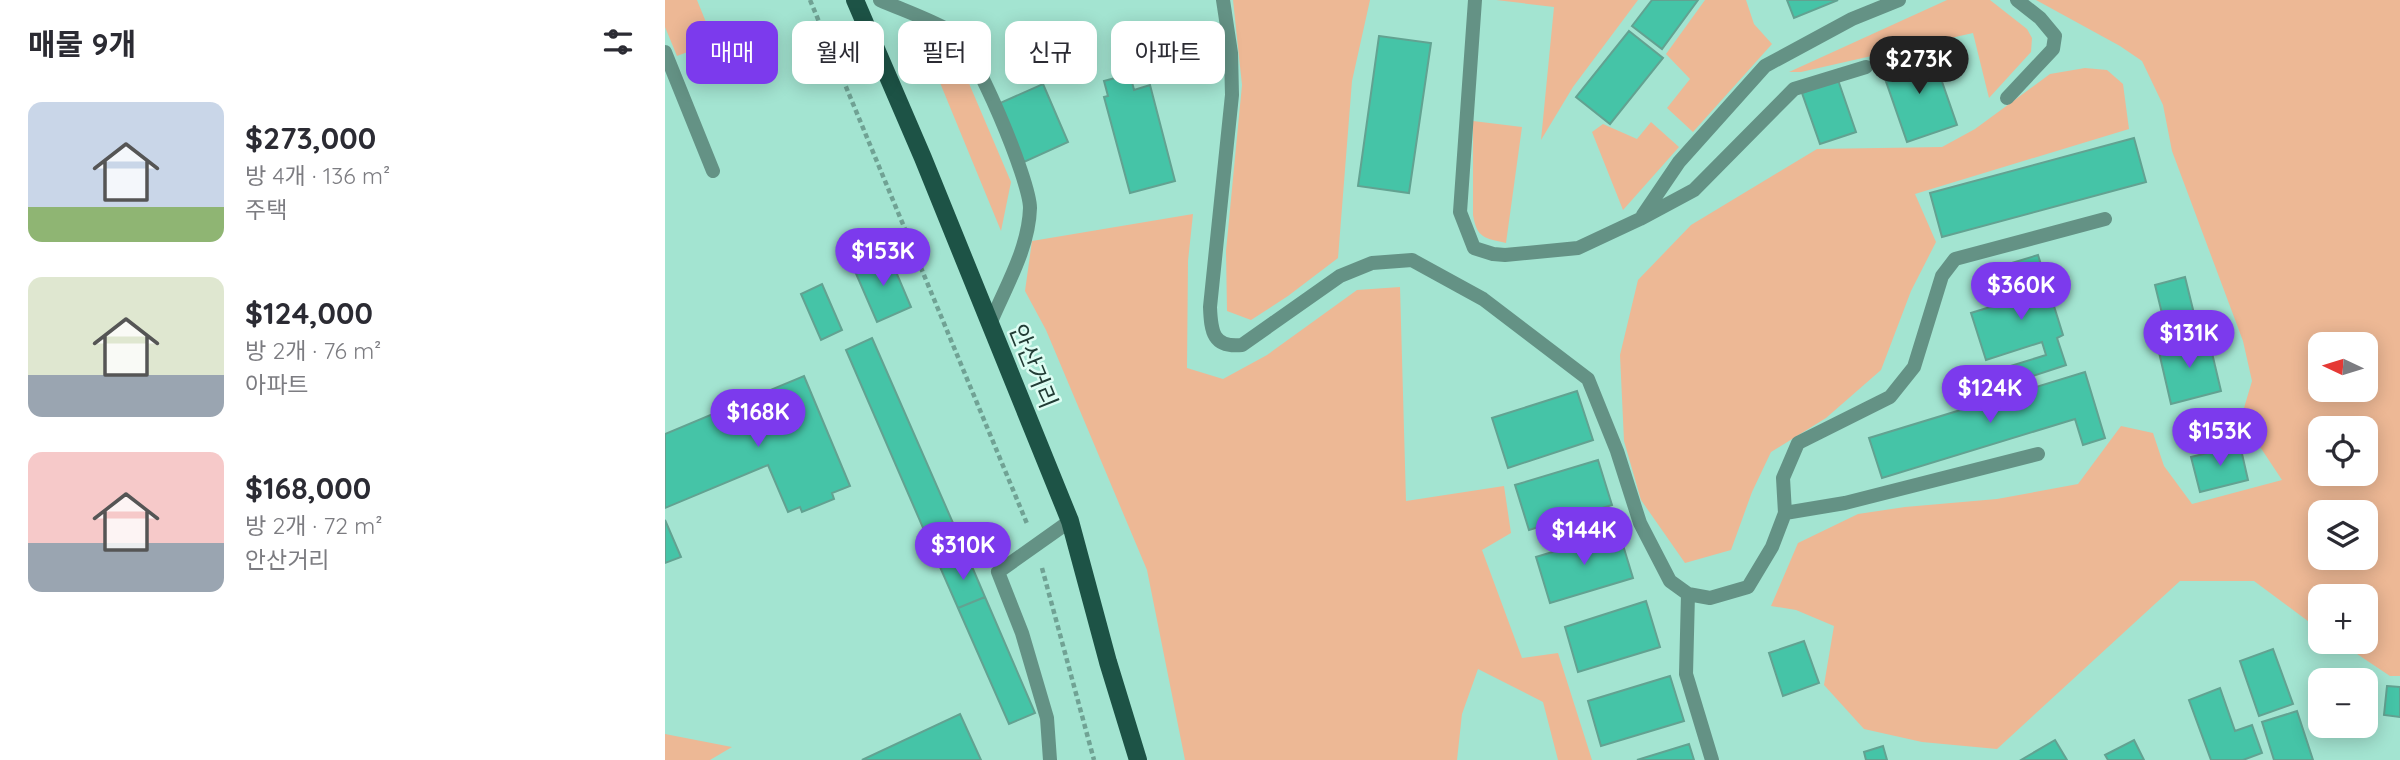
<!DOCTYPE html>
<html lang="ko">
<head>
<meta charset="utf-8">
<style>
  :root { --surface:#fff; --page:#f7f7f7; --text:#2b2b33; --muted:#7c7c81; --accent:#7c3aed }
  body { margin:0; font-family:Quicksand,"Noto Sans KR",sans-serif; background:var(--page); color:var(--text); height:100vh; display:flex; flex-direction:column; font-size:26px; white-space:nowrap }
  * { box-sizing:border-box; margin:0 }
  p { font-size:23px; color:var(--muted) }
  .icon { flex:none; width:38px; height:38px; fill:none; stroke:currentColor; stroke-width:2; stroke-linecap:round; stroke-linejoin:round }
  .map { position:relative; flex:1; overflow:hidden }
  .drawer { display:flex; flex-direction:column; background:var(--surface); width:665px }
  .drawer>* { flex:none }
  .guide { position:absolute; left:21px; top:21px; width:665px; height:63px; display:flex; gap:14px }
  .needle { width:46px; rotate:274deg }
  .tools { position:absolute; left:1643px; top:332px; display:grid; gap:14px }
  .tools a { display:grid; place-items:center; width:70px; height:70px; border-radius:14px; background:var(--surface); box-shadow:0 4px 18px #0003; font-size:35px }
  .price { position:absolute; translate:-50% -60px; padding:0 16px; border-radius:24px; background:var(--accent); color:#fff; font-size:23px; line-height:46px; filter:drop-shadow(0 2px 4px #0008) }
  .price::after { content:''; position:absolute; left:50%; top:42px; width:21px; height:16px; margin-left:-10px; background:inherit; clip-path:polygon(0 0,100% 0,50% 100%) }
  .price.selected { background:#222; color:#fff }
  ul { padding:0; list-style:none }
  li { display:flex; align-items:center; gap:21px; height:175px; padding:0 28px }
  li span { display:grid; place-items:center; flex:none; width:196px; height:140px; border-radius:14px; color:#555 }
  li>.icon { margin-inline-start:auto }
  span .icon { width:84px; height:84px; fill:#fffc; stroke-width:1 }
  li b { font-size:30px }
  h2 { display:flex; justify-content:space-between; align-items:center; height:84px; padding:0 28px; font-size:30px }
  .pill { padding:0 24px; border-radius:14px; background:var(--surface); box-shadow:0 4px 18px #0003; font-size:24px; line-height:63px }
  .pill.selected { background:var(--accent); color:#fff }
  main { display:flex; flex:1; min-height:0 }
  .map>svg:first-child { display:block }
  .green { fill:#edb895; fill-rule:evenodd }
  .building { fill:#45c4a7; stroke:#62a291; stroke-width:2 }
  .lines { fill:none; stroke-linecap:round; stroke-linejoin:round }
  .path { stroke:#70a294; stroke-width:4.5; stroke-dasharray:5 3.5; stroke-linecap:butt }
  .lane { stroke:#649285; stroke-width:14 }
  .primary { stroke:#1d5346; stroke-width:18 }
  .labels { text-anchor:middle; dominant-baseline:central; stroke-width:5; stroke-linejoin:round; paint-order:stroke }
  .street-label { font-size:24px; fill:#223c35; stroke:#defdf3 }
</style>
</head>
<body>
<main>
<section class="drawer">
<h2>매물 9개<svg class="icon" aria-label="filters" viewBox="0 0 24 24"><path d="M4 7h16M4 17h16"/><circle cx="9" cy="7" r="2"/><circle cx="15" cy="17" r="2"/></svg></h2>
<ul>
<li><span style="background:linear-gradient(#c9d6e8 75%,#8fb573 0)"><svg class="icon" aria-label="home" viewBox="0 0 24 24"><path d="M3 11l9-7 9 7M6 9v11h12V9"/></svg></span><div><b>$273,000</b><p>방 4개 · 136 m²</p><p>주택</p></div></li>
<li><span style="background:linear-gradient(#dfe7d0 70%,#9aa5b1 0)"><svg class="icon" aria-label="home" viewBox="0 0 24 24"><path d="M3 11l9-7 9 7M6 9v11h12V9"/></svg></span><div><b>$124,000</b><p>방 2개 · 76 m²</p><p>아파트</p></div></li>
<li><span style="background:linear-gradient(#f6c9c9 65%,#9aa5b1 0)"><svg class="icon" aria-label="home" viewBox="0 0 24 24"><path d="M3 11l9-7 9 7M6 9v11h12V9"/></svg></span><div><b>$168,000</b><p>방 2개 · 72 m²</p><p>안산거리</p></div></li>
</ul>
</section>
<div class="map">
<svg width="1735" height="760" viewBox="0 0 1735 760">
  <rect width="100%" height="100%" fill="#a3e4d1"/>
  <!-- green -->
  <path class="green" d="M0,0h32l17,42 -37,14 -12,-29z
    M568,0h137l-18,81 -14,177 -50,38 -37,24 -24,-9 -1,-60 16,-166z
    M831,0h142l-65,87 -32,53 13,-133z
    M1040,0h41l8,24 18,20 -79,88 -26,-24 23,-29 -24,-25z
    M1282,0h43l37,29 5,9 -1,14 -42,46 -16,-65 -172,39h-12z
    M1371,0h364v676h-10l-51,-34h27v-45h-45l-1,33 -66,-49h-74l-183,168 -75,-7 -58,-13 -40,-44 10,-59 -38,-16 -25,-4 27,-63 60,-29 47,-7 92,-8 81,-15 43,-58 32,7 11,33 28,38 90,-24 -41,-62 11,-37 -9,-40 -71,-190 -9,-46 -21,-44 -22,-15zM1656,345h45v45h-45zM1656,429h45v45h-45zM1656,513h45v45h-45z
    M257,39l43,35 46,108 -10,49z
    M1420,68l22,2 16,14 6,45 -214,65 21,48 -25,49 -30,79 -55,48 -55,34 -19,40 -21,58 -46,13 -44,-63 -17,-59 -4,-86 18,-75 53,-55 126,-76 125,-2 33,-18 75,-55z
    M808,121l49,6 -16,116c-22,-5 -29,-5 -33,-28z
    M986,122l28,25 -56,63 -31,-78 11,-8 34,15z
    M528,214l-5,47 -1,107 36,11 44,-24 90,-65 43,-3 6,214 98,-15 7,47 -29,17 40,108 36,-5 34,107h-34l-15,-58 -65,-33 -16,45 -5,46h-272l-38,-190 -101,-240 -21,-39 7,-50z
    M0,734l67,13 -22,13h-45z"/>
  <!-- building -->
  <path class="building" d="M987,0h46l-36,49 -30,-23z
    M1122,0h51l-44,18z
    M964,31l34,27 -53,66 -34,-27z
    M714,36l52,7 -22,150 -51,-7z
    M1266,50l26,75 -50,17 -26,-75z
    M465,74l4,16 16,-5 25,96 -45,12 -26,-96 4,-1 -4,-15z
    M1173,80l18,52 -36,12 -18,-51z
    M378,84l25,58 -44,20 -26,-58z
    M1469,138l12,44 -204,55 -12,-44z
    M223,253l23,54 -34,15 -23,-53z
    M1373,255l25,80 -6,3 9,27 -73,24 -5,-16 58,-18 -4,-13 -56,18 -15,-47 32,-10 -11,-34z
    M1520,277l15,61 -30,8 -15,-61z
    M157,284l20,46 -21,10 -20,-46z
    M1543,336l13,55 -50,13 -13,-56z
    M207,338l95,217 -27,12 -94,-217z
    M1420,372l20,66 -22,7 -8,-26 -193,59 -13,-40z
    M139,376l46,110 -18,7 2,6 -32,13 -2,-5 -12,5 -20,-47 -103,43v-74z
    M912,391l16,49 -85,28 -16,-50z
    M1575,445l8,35 -48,12 -9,-35z
    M933,460l14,45 -83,25 -14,-45z
    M0,520l16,37 -16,6z
    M954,532l14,46 -83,25 -14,-46z
    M302,555l18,42 -27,11 -18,-41z
    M320,597l50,116 -26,11 -51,-116z
    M981,601l14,46 -82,25 -13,-45z
    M1139,641l15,42 -36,13 -14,-43z
    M1608,649l20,55 -34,12 -19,-55z
    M1005,676l14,45 -83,25 -13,-45z
    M1722,686l13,1v30l-16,-2z
    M1555,688l15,43 17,-6 10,28 -19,7h-32l-22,-60z
    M1632,711l16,49h-39l-12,-38z
    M295,714l21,46h-119z
    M1390,740l12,20h-46z
    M1469,740l10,20h-36l-3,-5z
    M1024,744l5,16h-57z
    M1218,746l4,14h-21l-2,-8z"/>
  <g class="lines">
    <!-- path -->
    <path class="path" d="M145,0l218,526
      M377,568l52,192"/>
    <!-- lane -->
    <path class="lane" d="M215,0c20,9 57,22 73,33 22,15 77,148 77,175 -1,40 -25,80 -40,116
      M558,0l8,53 1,42 -22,212c1,25 3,41 32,38l98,-69 32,-13 40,-3 71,39 105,80 29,72 23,72 30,58 18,13 22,4 38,-11 24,-40 13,-34 -2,-35 15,-35 92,-46 24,-30 28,-91 13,-17 150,-40
      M810,0l-15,212 14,36 19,6 12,1 73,-7 62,-29 54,-29 100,-101 72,-22
      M0,52l48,119
      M1342,98l46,-49 2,-13 -15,-18 -23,-18
      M978,215l36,-53 86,-96 87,-47 47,-19
      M1120,513l60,-10 193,-49
      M1023,594l-2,80 26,86
      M385,760l-3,-42 -25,-85 -24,-61 72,-51"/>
    <!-- primary -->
    <path class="primary" d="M190,0l68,158 147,363 38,141 30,98"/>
  </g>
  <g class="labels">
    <!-- street labels -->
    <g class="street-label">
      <text transform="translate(369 366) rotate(68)">안산거리</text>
    </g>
  </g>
</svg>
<div class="tools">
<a><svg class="needle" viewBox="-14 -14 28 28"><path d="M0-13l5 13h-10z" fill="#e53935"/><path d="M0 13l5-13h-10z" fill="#7c7c81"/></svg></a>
<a><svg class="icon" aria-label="locate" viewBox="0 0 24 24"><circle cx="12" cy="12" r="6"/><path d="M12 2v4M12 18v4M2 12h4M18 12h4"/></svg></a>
<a><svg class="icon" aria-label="layers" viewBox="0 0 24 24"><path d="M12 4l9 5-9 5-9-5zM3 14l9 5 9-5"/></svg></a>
<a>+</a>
<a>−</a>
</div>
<b class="price selected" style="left:1254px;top:96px">$273K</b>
<b class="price" style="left:218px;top:288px">$153K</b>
<b class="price" style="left:1356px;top:322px">$360K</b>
<b class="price" style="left:1524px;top:370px">$131K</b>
<b class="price" style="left:1325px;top:425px">$124K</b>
<b class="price" style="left:93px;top:449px">$168K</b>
<b class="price" style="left:1555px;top:468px">$153K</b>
<b class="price" style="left:919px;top:567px">$144K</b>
<b class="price" style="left:298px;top:582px">$310K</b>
<div class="guide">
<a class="pill selected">매매</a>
<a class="pill">월세</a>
<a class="pill">필터</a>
<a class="pill">신규</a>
<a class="pill">아파트</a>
</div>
</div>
</main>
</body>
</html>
